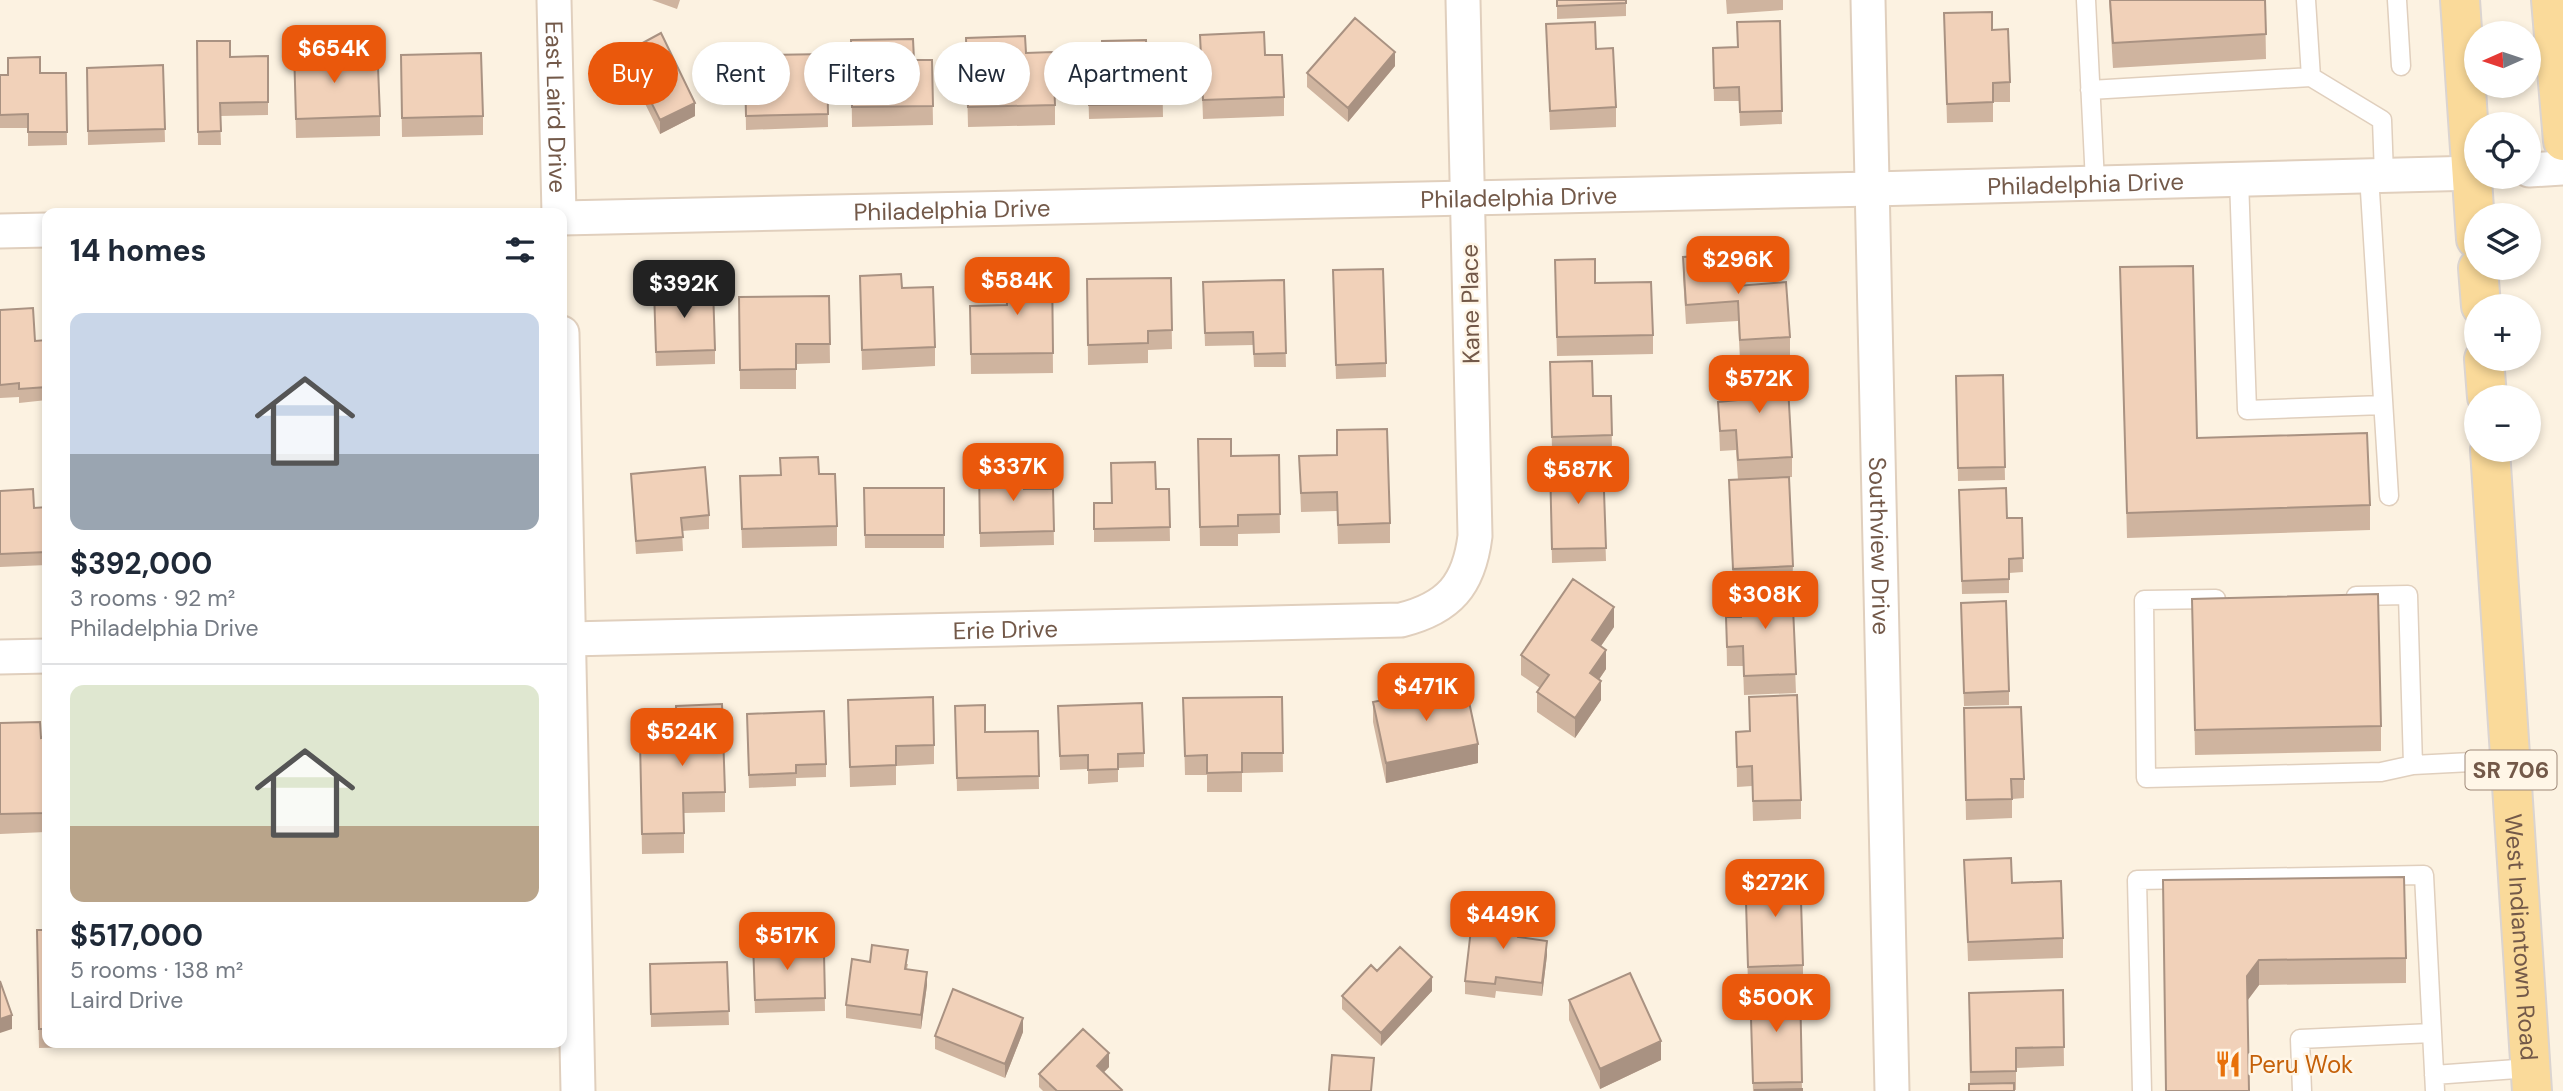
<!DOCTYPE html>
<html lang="en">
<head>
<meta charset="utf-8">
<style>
  :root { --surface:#fff; --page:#f6f6f7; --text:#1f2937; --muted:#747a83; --line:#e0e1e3; --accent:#ea580c }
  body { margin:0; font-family:"DM Sans",sans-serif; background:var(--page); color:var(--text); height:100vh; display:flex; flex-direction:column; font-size:26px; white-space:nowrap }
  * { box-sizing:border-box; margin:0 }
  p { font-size:23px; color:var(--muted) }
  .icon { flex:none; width:38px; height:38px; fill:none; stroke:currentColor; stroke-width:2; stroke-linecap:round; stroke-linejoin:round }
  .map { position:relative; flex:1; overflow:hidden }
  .side { position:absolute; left:42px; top:208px; width:525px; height:840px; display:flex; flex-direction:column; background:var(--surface); border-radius:14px; box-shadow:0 4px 10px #0003 }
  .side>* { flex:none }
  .hud { position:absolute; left:588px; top:42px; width:665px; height:63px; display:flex; gap:14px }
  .needle { width:46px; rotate:267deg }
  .tools { position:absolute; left:2464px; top:21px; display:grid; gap:14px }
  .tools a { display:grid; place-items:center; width:77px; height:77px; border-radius:50%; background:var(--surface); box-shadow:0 4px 10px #0003; font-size:35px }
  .price { position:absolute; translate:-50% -60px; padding:0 16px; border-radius:14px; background:var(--accent); color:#fff; font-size:23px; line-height:46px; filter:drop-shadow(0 2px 4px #0008) }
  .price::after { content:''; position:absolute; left:50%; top:42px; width:21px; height:16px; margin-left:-10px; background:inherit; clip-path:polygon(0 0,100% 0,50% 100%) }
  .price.on { background:#222; color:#fff }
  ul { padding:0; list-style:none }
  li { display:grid; align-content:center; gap:14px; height:371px; padding:0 28px }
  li+li { border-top:2px solid var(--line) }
  li span { display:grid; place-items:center; height:217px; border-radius:14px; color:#555 }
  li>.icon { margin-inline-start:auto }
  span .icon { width:126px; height:126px; fill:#fffc; stroke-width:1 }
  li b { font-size:30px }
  h2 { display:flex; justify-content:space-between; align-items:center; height:84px; padding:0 28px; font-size:30px }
  .chip { padding:0 24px; border-radius:32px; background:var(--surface); box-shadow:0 4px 10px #0003; font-size:24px; line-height:63px }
  .chip.on { background:var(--accent); color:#fff }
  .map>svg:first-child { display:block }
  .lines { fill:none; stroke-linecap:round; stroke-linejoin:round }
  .service-casing { stroke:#e0cfbd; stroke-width:21 }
  .minor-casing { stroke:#e0cfbd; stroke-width:37 }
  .primary-casing { stroke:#dbd4d0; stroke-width:42 }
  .service { stroke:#fff; stroke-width:18 }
  .minor { stroke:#fff; stroke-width:33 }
  .primary { stroke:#fada9a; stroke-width:38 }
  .wall { fill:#cfb49f }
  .shaded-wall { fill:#a99282 }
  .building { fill:#f1d1b9; stroke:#a99282; stroke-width:2 }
  .labels { text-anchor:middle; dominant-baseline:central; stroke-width:5; stroke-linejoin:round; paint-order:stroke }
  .shield { fill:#fff6e7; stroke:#9d8878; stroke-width:2 }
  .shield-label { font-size:23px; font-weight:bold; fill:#735949 }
  .street-label { font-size:24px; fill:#735949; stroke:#fff6e7 }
  .food-label { font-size:24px; fill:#c56008; stroke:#fff6e7; text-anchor:start }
</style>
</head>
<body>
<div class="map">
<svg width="2563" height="1091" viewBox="0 0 2563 1091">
  <rect width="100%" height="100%" fill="#fcf2e1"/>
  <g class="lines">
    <!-- service casing -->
    <g class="service-casing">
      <path id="service" d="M2086,0l9,182
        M2306,0l5,77 71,43 2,55
        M2397,0l4,66
        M2090,90l221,-13
        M2369,175l20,321
        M2239,179l8,231 136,-5
        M2356,596l52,-1 5,170
        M2216,599l-72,1 2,178 235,-6 32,-7 97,-5
        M2434,1075l96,-7
        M2142,1091l-5,-211 287,-5 11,216
        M2302,1091l-2,-52 132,-6"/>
    </g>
    <!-- minor casing -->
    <g class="minor-casing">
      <g id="minor">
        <path id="s1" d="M554,0l5,214"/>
        <path id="s2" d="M1868,0l24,1091"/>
        <path d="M2529,170l34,-2"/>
        <path id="s3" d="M562,218l1311,-29 603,-16"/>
        <path d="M0,231l47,-1"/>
        <path d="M562,333l16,758"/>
        <path id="s4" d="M562,642l7,-3 832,-19c48,-12 68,-35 74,-84l-12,-536"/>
        <path d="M0,657l47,-1"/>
      </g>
    </g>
    <!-- primary casing -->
    <g class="primary-casing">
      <g id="primary">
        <path d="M2460,0l16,239"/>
        <path d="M2551,0l12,141"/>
        <path d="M2478,268l3,38"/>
        <path d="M2484,359l3,38"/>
        <path id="s5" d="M2490,450l42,641"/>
      </g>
    </g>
    <!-- service -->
    <use href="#service" class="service"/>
    <!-- minor -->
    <use href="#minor" class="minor"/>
    <!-- primary -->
    <use href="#primary" class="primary"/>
  </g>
  <!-- wall -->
  <path class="wall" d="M652,0h28l-3,9z
    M1557,0h69v16l-69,3z
    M1726,0h57v10l-56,4z
    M2109,0h156l1,59 -153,9z
    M1944,13l48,17 18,52v20h-17v20l-46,1z
    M1780,21l2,103 -42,2 -1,-25h-25l-1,-40z
    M1546,24l50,25 20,58v20l-66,3z
    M1200,35l65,20 19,42v19l-81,3z
    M966,38l60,15 29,52v20l-87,2z
    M851,40l63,20h18l1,65 -81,2z
    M197,41l33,16 38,-1v59l-48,1 1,29h-23z
    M294,49l57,19 29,48v20l-84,2z
    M626,52l69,64 -35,18 -34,-69z
    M827,54l1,73 -82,3 -1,-60h22z
    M1147,64h15l1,53 -74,2 -1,-39h14z
    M163,65l2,77 -77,3 -1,-77z
    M1395,66l-47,56 -41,-35v-14z
    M40,73h26l1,72 -39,1v-18h-28v-53z
    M401,75l82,41v19l-81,2z
    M1683,257l54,29 53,51v19l-50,4 -2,-39 -52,3 -3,-47z
    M2120,267l77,171 173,67v25l-243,8z
    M1052,269l1,104 -82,1 -1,-68 37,-1z
    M1333,270l53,93v14l-50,2z
    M860,276l42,12 33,59v19l-73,4z
    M1171,278l1,71 -24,1v13l-60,2 -1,-86z
    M1284,280l2,87h-32l-1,-22 -48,1 -2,-64z
    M1555,280l40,3 58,52v19l-96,2z
    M829,296l1,67 -34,1v25h-56l-1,-92z
    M654,303l61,47v14l-59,2z
    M0,310l35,31 12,-1v60l-28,3v-6l-19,1z
    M1550,362l43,34h18l1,53 -60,1z
    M1735,371l57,86v20l-54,3 -2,-30 -16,1 -2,-49 18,-2z
    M2003,375l2,105 -47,1 -2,-105z
    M1337,430l53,93v20l-52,1 -1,-33 -36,1 -2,-56 38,-1z
    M1198,439l33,17 48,-1 1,78 -42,1v12h-38z
    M780,458l39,16 18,52v20l-95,2 -2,-72 40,-1z
    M1603,463l3,98 -54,2 -2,-99z
    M979,467l45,22h29l1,56 -74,2z
    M631,474l78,41v14l-27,2 1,20 -47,3z
    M1729,480l64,86 -1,20 4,107 -52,2 -1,-29h-16l-1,-49h15l-1,-29 -7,1z
    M864,488h80v60h-79z
    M1156,489h13l1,52 -76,1v-39h18z
    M1959,490l48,28h15l1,54 -14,1v20l-47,1z
    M0,491l34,17 13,-1v58l-47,2z
    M2192,599l189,127v25l-186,4z
    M1961,617l48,74v14l-45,1z
    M1614,627l-13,19 5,23 -7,10 2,21 -26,38 -38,-26v-20l3,-4 -19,-13v-20z
    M1282,697l1,75 -41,1v19h-35v-17h-22l-2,-77z
    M1749,697l52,103v19l-48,2 -1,-35 -15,1 -1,-55 14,-1z
    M848,700l86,45v19l-38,2v19l-46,2z
    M1373,702l105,61 -92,20 -13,-61z
    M955,706l30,26 53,-1 1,58 -82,2z
    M1058,706l86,47v14l-26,1v14l-30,2v-15l-28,1z
    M1964,708l60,71v19l-12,1v19l-46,2z
    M0,723l41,15 6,-1 -1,95 -46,2z
    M747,728l79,36v13l-30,1v8l-47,2z
    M640,741l85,51v20l-41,1v40l-42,1z
    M1964,860l99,78v20l-95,3z
    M2163,880l243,78v25l-147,2 -12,16z
    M1746,902l57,63v20h-3l2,106h-49l-3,-104h-2z
    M47,930v113h32v4l-40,1 -2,-99z
    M1521,931l-1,6 27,18 -5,41 -46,-5 -1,7 -30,-4v-13z
    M824,954l1,57 -70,2 -2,-58z
    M727,962l2,63 -78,2 -1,-63z
    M870,962l38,2 -1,5 20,16 -6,44 -75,-11v-13z
    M1377,971l55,20 -51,55 -39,-37v-13z
    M2063,990l1,76 -48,2v22l-46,-6 -1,-71z
    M1569,1000l92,60 -61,29 -31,-69z
    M1023,1032l-18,46 -70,-29v-13z
    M1109,1067l-5,5 18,19h-79l-4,-4v-13z"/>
  <!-- shaded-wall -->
  <path class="shaded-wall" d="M1395,52v14l-47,56v-14z
    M695,103v13l-35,18v-14z
    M1614,607v20l-22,32v-19z
    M1606,650v19l-16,24v-20z
    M1601,681v19l-26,38v-20z
    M1478,744v19l-92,20v-20z
    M1547,941v14l-5,41v-13z
    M2259,960v25l-12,16v-25z
    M927,972v13l-6,44v-14z
    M1432,977v14l-51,55v-13z
    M12,1015v14l-12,4v-14z
    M1023,1018v14l-18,46v-14z
    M1661,1041v19l-61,29v-20z
    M1109,1053v14l-12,12v-13z"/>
  <!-- building -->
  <path class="building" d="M1557,0h69v3l-69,3z
    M2110,0h155l1,34 -153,9z
    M1992,12v18l16,-1 2,53 -17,1v19l-46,2 -3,-91z
    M1355,18l40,34 -47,56 -41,-35z
    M1780,21l2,90 -42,1 -1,-25 -25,1 -1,-40 25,-1 -1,-25z
    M1595,22l1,27 17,-1 3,59 -66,4 -4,-87z
    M1264,32l1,23h17l2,42 -81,3 -3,-65z
    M661,33l34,70 -35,17 -34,-68z
    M1025,36l1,17 27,-1 2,53 -87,2 -2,-69z
    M913,39l1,21h18l1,46 -81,1 -1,-67z
    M1146,40l1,24h15l1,40 -74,1 -1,-25h14v-39z
    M197,41h33v16l38,-1v46l-48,1 1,28 -23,1z
    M351,48v20l27,-1 2,49 -84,3 -2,-70z
    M481,53l2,63 -81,2 -1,-63z
    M827,54l1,60 -82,2 -1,-46h22v-15z
    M40,57v16h26l1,59h-39v-18l-28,1v-40h8v-17z
    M163,65l2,64 -77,2 -1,-63z
    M1735,254l2,32 49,-4 4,55 -50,3 -2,-39 -52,4 -3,-48z
    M1595,259v24l56,-1 2,53 -96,2 -2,-77z
    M2193,266l4,172 170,-5 3,72 -243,8 -7,-246z
    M1052,269l1,84 -82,1 -1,-48 37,-1 -1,-35z
    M1383,269l3,94 -50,2 -3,-95z
    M901,274l1,14 31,-1 2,60 -73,3 -2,-74z
    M1171,278l1,52 -24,1v12l-60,2 -1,-66z
    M1284,280l2,73 -32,1 -1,-22 -48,1 -2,-51z
    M713,287l2,63 -59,2 -2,-63z
    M829,296l1,48h-34v25l-56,1 -1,-73z
    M33,308l2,33 12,-1v47l-28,2v-6l-19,2v-75z
    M1592,361l1,35h18l1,39 -60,2 -2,-75z
    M1787,369l5,88 -54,3 -2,-30 -16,1 -2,-29 19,-2 -2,-29z
    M2003,375l2,92 -47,1 -2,-92z
    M1387,429l3,94 -52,2 -1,-33 -36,1 -2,-37 38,-1v-25z
    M1198,439h33v17l48,-1 1,59 -42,1v11l-38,1z
    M818,457l1,17h16l2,52 -95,3 -2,-53 41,-1 -1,-17z
    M1155,462l1,27h13l1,38 -76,2v-26h18l-1,-40z
    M1603,463l3,85 -54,1 -2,-85z
    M1023,466l1,23h29l1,42 -74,2 -1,-66z
    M705,467l4,48 -28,3 2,19 -47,4 -5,-67z
    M1789,477l4,89 -60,3 -4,-89z
    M864,488h80v47h-79z
    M2006,488l1,30h15l1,40 -14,1v20l-47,2 -3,-91z
    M33,489l1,19 13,-1v45l-47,2v-63z
    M1573,579l41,28 -22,33 14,10 -16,23 11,8 -26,37 -38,-26 12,-17 -28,-20z
    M1792,585l4,89 -52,2 -1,-30 -16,1 -1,-30h15l-1,-30z
    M2378,594l3,132 -186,4 -3,-131z
    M2006,601l3,90 -45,2 -3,-90z
    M1465,683l13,61 -92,19 -13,-61z
    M1797,695l4,105 -48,1 -1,-35 -15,1 -1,-35 14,-1 -1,-34z
    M933,697l1,48 -38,1v19l-46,2 -2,-67z
    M1282,697l1,56h-41v19l-35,1v-18l-22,1 -2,-58z
    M1142,703l2,50 -26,1v15l-30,1v-15l-28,1 -2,-50z
    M722,704l3,88 -42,1 1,40 -42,1 -2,-93 37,-1 -1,-34z
    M985,705v27l53,-1 1,45 -82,2 -2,-72z
    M2021,707l3,72h-13l1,20 -46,1 -2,-92z
    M824,711l2,53 -30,1v8l-47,2 -2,-61z
    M40,722l1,16 6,-1v49h-2l1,27 -46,1v-91z
    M2011,858l1,25 49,-2 2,57 -95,4 -4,-82z
    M1800,868l3,97 -55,2 -2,-65h5v-32z
    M2404,877l2,81 -147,2 -12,16 2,115h-83l-3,-211z
    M1473,912l48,6 -3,19 29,4 -5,42 -46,-6 -1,7 -30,-3z
    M37,930h10v99h-8z
    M798,940l1,14h25l1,44 -70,2 -2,-58z
    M872,945l36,5 -3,19 22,3 -6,43 -75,-10 6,-46 18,3z
    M1400,947l32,30 -51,56 -39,-37 29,-31 6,6z
    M727,962l2,49 -78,3 -1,-50z
    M1630,973l31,68 -61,28 -31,-69z
    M0,981l12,34 -12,4z
    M1800,985l2,97 -49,1 -3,-97z
    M953,989l70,29 -18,46 -70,-28z
    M2063,990l1,57 -48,1v23l-45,1 -2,-79z
    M1083,1029l26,24 -12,13 25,24 -1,1h-64l-18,-17z
    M1332,1055l42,3 -3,33h-42z
    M2014,1083v8h-45v-7z
    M1802,1089v2h-47v-1z"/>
  <!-- icons -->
  <defs>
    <g id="restaurant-bare" transform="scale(2.1)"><path d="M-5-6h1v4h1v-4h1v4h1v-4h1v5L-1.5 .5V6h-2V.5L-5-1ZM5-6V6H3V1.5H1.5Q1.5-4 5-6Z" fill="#e8710a" stroke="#fff6e7" stroke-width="2.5" paint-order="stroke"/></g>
  </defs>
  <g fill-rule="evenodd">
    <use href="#restaurant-bare" x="2228" y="1064"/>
  </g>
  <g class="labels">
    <!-- shield labels -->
    <rect class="shield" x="2465.5" y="750.5" width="91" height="39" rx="5"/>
    <g class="shield-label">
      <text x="2511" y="770">SR 706</text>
    </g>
    <!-- street labels -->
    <g class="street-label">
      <text stroke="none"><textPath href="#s1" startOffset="107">East Laird Drive</textPath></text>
      <text stroke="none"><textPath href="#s3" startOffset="1524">Philadelphia Drive</textPath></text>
      <text stroke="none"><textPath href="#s3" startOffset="957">Philadelphia Drive</textPath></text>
      <text stroke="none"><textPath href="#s3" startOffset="390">Philadelphia Drive</textPath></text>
      <text transform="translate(1470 304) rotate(-91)">Kane Place</text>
      <text stroke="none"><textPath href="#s2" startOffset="546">Southview Drive</textPath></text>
      <text stroke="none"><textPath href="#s4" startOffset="444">Erie Drive</textPath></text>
      <text stroke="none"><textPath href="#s5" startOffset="488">West Indiantown Road</textPath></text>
    </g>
    <!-- food labels -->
    <g class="food-label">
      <text x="2249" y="1064">Peru Wok</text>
    </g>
  </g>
</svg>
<div class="tools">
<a><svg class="needle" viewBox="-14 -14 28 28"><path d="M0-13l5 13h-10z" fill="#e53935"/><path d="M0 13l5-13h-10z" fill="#747a83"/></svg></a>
<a><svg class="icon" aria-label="locate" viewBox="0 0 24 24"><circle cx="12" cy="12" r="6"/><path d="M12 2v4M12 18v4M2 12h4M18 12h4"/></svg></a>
<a><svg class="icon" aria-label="layers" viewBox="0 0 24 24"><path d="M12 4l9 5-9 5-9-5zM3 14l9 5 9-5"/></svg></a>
<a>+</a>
<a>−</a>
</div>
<b class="price" style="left:334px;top:85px">$654K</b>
<b class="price" style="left:1738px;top:296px">$296K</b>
<b class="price" style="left:1017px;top:317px">$584K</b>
<b class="price on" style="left:684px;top:320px">$392K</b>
<b class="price" style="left:1759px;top:415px">$572K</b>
<b class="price" style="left:1013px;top:503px">$337K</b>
<b class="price" style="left:1578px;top:506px">$587K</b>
<b class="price" style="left:1765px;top:631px">$308K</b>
<b class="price" style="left:1426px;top:723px">$471K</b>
<b class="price" style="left:682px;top:768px">$524K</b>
<b class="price" style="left:1775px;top:919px">$272K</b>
<b class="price" style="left:1503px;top:951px">$449K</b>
<b class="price" style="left:787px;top:972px">$517K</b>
<b class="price" style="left:1776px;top:1034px">$500K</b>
<div class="hud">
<a class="chip on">Buy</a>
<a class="chip">Rent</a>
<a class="chip">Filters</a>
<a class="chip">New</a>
<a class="chip">Apartment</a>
</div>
<section class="side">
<h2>14 homes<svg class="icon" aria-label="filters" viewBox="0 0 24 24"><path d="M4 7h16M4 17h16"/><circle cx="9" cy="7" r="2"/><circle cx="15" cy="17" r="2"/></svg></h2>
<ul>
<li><span style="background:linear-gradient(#c9d6e8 65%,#9aa5b1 0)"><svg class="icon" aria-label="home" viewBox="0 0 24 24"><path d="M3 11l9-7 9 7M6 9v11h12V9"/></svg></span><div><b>$392,000</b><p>3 rooms · 92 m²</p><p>Philadelphia Drive</p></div></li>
<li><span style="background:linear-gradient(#dfe7d0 65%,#b9a48a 0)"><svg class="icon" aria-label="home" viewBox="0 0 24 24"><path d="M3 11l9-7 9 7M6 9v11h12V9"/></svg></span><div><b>$517,000</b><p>5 rooms · 138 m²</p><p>Laird Drive</p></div></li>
</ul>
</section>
</div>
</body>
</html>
